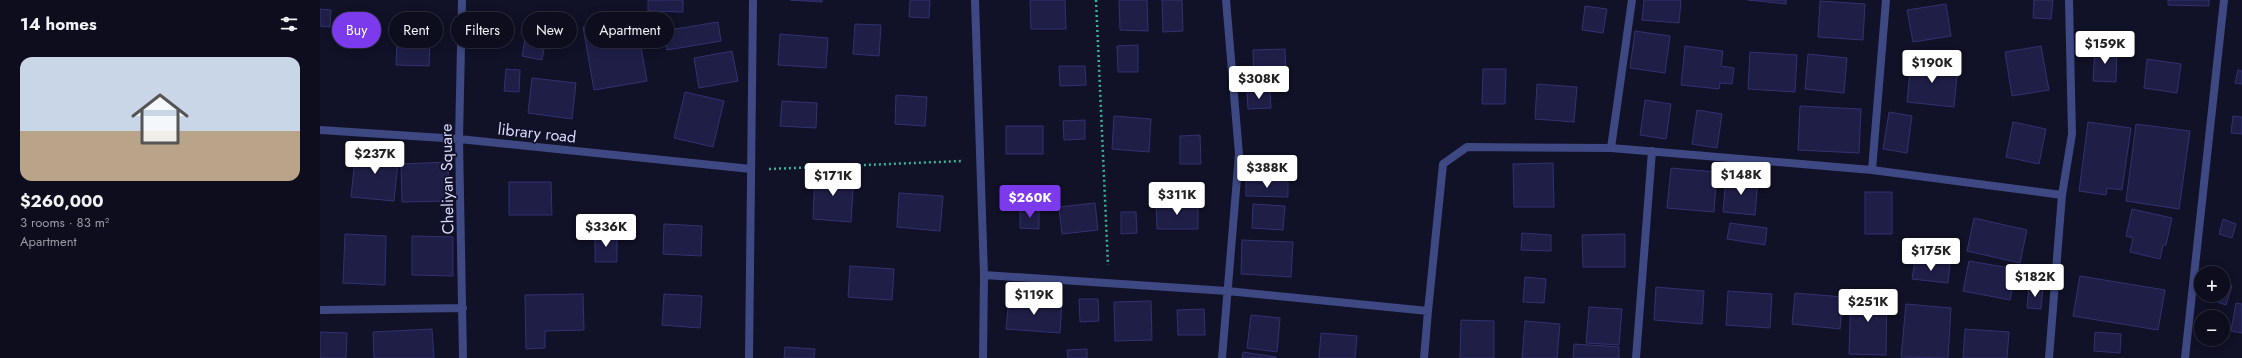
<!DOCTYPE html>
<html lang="en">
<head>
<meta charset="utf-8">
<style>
  :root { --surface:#0d0d1d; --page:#1b1b2a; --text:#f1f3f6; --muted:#9a9ca4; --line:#2d2d3b; --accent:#7c3aed }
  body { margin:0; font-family:Jost,sans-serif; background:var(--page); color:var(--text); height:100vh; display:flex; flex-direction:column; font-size:15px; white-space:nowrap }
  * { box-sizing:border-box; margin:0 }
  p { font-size:13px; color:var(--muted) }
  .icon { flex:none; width:22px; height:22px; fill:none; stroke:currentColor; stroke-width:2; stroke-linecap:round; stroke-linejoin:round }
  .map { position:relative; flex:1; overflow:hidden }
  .details { display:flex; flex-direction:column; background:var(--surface); width:320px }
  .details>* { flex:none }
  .hud { position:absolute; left:12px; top:12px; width:380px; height:36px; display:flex; gap:8px }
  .controls { position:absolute; left:1874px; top:266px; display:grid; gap:8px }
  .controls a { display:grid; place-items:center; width:36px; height:36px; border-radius:50%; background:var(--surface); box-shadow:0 2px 10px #0003,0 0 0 1px var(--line); font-size:20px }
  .price { position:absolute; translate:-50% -34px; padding:0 9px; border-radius:4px; background:#fff; color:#222; font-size:13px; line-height:26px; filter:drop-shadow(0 1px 2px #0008) }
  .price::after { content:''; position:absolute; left:50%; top:24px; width:12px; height:9px; margin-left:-6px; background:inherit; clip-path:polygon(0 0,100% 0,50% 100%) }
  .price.current { background:var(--accent); color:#fff }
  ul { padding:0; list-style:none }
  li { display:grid; align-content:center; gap:8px; height:212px; padding:0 20px }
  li+li { border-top:1px solid var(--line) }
  li span { display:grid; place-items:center; height:124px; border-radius:12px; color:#555 }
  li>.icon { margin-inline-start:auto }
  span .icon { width:72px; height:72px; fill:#fffc; stroke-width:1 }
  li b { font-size:17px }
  h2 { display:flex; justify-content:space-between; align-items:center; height:48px; padding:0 20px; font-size:17px }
  .tag { padding:0 14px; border-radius:18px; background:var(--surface); box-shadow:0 2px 10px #0003,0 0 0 1px var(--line); font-size:14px; line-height:36px }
  .tag.current { background:var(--accent); color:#fff }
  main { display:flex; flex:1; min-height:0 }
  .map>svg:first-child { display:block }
  .building { fill:#1f1e47; stroke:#323172 }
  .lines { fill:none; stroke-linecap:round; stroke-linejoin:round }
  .path { stroke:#36b496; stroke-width:2.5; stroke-dasharray:2 3; stroke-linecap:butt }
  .minor { stroke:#3e4883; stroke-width:8 }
  .labels { text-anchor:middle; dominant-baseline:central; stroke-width:3.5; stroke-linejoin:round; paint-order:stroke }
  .street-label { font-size:16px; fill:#d8dbfd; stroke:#111127 }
</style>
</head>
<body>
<main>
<section class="details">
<h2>14 homes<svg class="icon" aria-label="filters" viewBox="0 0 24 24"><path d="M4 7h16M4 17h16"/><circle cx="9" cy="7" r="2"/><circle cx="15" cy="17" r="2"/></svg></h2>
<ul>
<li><span style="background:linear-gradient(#c9d6e8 60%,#b9a48a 0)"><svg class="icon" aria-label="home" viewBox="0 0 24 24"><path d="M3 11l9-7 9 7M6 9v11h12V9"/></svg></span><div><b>$260,000</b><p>3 rooms · 83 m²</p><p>Apartment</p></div></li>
</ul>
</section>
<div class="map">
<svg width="1922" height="358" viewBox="0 0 1922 358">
  <rect width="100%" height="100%" fill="#111127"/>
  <!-- building -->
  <path class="building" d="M328,0h35v12l-35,-1z
    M470,0h32v2z
    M590,0h20l-1,18 -20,-1z
    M710,0h35l1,29h-35z
    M799,0h28l1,31 -28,-1z
    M842,0h20l1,31 -20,1z
    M1324,0h37l-2,23 -37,-3z
    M1428,0h38v4z
    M1714,0h19l-2,19 -18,-1z
    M1848,0h41v6l-41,-1z
    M1500,1l45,3 -2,36 -45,-3z
    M1626,4l5,32 -38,6 -6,-32z
    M1265,6l22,3 -4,24 -21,-3z
    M0,9l11,1 -1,17 -10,-1z
    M209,16l20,4 -7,40 -20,-4z
    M78,17l33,2 -2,47 -33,-1z
    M316,18l11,63 -53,9 -11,-63z
    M398,22l3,19 -54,9 -4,-19z
    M535,24l26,1 -2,31 -26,-2z
    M1315,31l35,5 -5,37 -35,-5z
    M460,34l48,4 -2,30 -48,-3z
    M818,45v27h-20l-1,-26z
    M1365,46l38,5 -2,15 13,2 -2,16 -12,-1 -1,6 -38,-4z
    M1721,46l8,44 -37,6 -7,-44z
    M1775,47l22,1 -1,34 -23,-1z
    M965,49l1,34 -32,1 -1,-34z
    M412,51l6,30 -39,7 -5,-30z
    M1430,52l47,3 -2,37 -47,-3z
    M1488,54l39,4 -3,35 -39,-4z
    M1827,59l34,5 -4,29 -33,-5z
    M1591,60l47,5 -4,42 -47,-5z
    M739,66h26l1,19 -26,1z
    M186,69l14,1 -1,22 -15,-1z
    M1163,69h23l-1,35h-23z
    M1918,70l4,1v13l-7,-1z
    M212,78l44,5 -4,36 -44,-6z
    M1217,84l40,3 -3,35 -39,-3z
    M950,90l1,18 -23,1 -1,-18z
    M365,92l39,9 -11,46 -39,-9z
    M576,95l31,2 -2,29 -30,-2z
    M1325,100l26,4 -5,35 -26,-4z
    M462,101l35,2 -1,25 -36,-2z
    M1480,106l61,3 -2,44 -61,-3z
    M1377,110l25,4 -5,34 -25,-4z
    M1569,112l23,4 -5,37 -24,-4z
    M794,116l37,3 -2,33 -37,-3z
    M1913,116l9,1v17l-11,-1z
    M765,120v19l-21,1 -1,-19z
    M1693,122l33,7 -7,35 -33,-7z
    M1768,122l43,6 -9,62 -15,-2 -1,7 -27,-4z
    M1816,124l54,7 -11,78 -53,-8z
    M686,126h37v28h-37z
    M880,135l1,29h-21v-28z
    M36,149l43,4 -5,48 -43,-4z
    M128,162l1,39 -47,1 -1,-38z
    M1233,163l1,44h-40l-1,-43z
    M1351,168l46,4 -3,40 -47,-4z
    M495,172l39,3 -3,47 -38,-3z
    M1406,177l32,2 -3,36 -32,-3z
    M926,181l42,1v15l-42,-1z
    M189,182h42l1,33h-43z
    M1545,192h27v42h-27z
    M579,193l44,3 -3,35 -43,-4z
    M775,203l3,27 -36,4 -3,-27z
    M878,203v26h-41l-1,-25z
    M933,204l32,2 -2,24 -31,-2z
    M700,209l19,1v19l-19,-1z
    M1812,209l40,9 -6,27h-3l-3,14 -30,-7 3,-14 -7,-2z
    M801,212h15l1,21 -16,1z
    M1654,218l53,12 -7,33 -53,-12z
    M1903,219l13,5 -4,14 -13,-4z
    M1410,223l37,5 -2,17 -38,-6z
    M344,224l38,2 -1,30 -38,-2z
    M275,233l22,1v28h-22z
    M1202,233l29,2v16l-30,-1z
    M25,234l41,2 -1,49 -42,-2z
    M1305,234v33h-42l-1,-32z
    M92,236l41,1v39l-41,-1z
    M922,240l51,2 -2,35 -50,-3z
    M1595,260l35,4 -2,19 -36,-4z
    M1649,261l47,8 -6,31 -47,-9z
    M530,266l44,3 -2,31 -44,-3z
    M1760,276l85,14 -7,40 -85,-14z
    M1205,277l21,2 -2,24 -21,-1z
    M1903,283l9,3 -6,19 -14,-5 1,-5h10z
    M1709,286l14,1 -2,22 -14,-1z
    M1336,287l48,4 -2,33 -48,-4z
    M1531,290l36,1 -1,64 -37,-1z
    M1408,291l44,3 -2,34 -44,-3z
    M1475,293l48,4 -3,32 -48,-5z
    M263,294l1,36 -39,1v17l-19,1 -1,-54z
    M344,294l38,2 -2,32 -38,-3z
    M689,298l53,4 -2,31 -54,-4z
    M759,299h19l1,22 -19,1z
    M831,301l1,39 -37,1 -1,-39z
    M1916,303l6,1v29l-11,-2z
    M1586,304l45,4 -3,50 -47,-1z
    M1269,307l33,2 -3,36 -33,-2z
    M884,309l1,26h-27l-1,-25z
    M931,315l29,3 -3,34 -30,-4z
    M1141,320l33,1v37h-34z
    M1205,321l35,3 -3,34h-35z
    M112,329l2,29h-60l-1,-26z
    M1645,329l44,3 -2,26h-44z
    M0,332l27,1 -1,25h-26z
    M1775,332l26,2 -1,19 -26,-2z
    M1001,333l36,3 -2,22h-36z
    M1254,344l45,3v11h-46z
    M465,347l30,2 -1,9h-30z
    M767,349v9h-19l-1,-8z
    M923,352l33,5v1h-34z"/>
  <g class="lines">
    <!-- path -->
    <path class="path" d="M776,0l12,265
      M449,169l193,-8"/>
    <!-- minor -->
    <path class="minor" d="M142,0l-3,139 4,219
      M655,0l9,275 -1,83
      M1312,0l-21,148 261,22 14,-170
      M0,130l139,9 292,30
      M1552,170l190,25 -13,163
      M1742,195l10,-61 -3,-134
      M664,275l243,16 201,20 15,-147 24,-17 144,1
      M0,310l143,-2
      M429,358l4,-358
      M902,358l17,-204 -13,-154
      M1104,358l4,-47
      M1316,358l16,-207
      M1865,358l39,-358"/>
  </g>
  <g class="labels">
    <!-- street labels -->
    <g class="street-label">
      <text transform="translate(217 133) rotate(6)">library road</text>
      <text transform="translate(127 179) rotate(-91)">Cheliyan Square</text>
    </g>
  </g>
</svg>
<div class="controls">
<a>+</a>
<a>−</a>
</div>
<b class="price" style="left:1785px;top:65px">$159K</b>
<b class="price" style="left:1612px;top:84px">$190K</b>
<b class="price" style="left:939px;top:100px">$308K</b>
<b class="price" style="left:55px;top:175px">$237K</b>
<b class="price" style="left:947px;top:189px">$388K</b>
<b class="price" style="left:1421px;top:196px">$148K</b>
<b class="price" style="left:513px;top:197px">$171K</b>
<b class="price" style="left:857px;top:216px">$311K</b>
<b class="price current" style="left:710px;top:219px">$260K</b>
<b class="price" style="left:286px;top:248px">$336K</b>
<b class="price" style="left:1611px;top:272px">$175K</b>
<b class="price" style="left:1715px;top:298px">$182K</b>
<b class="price" style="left:714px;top:316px">$119K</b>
<b class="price" style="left:1548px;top:323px">$251K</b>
<div class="hud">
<a class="tag current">Buy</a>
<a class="tag">Rent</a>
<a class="tag">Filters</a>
<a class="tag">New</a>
<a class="tag">Apartment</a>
</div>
</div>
</main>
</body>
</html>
